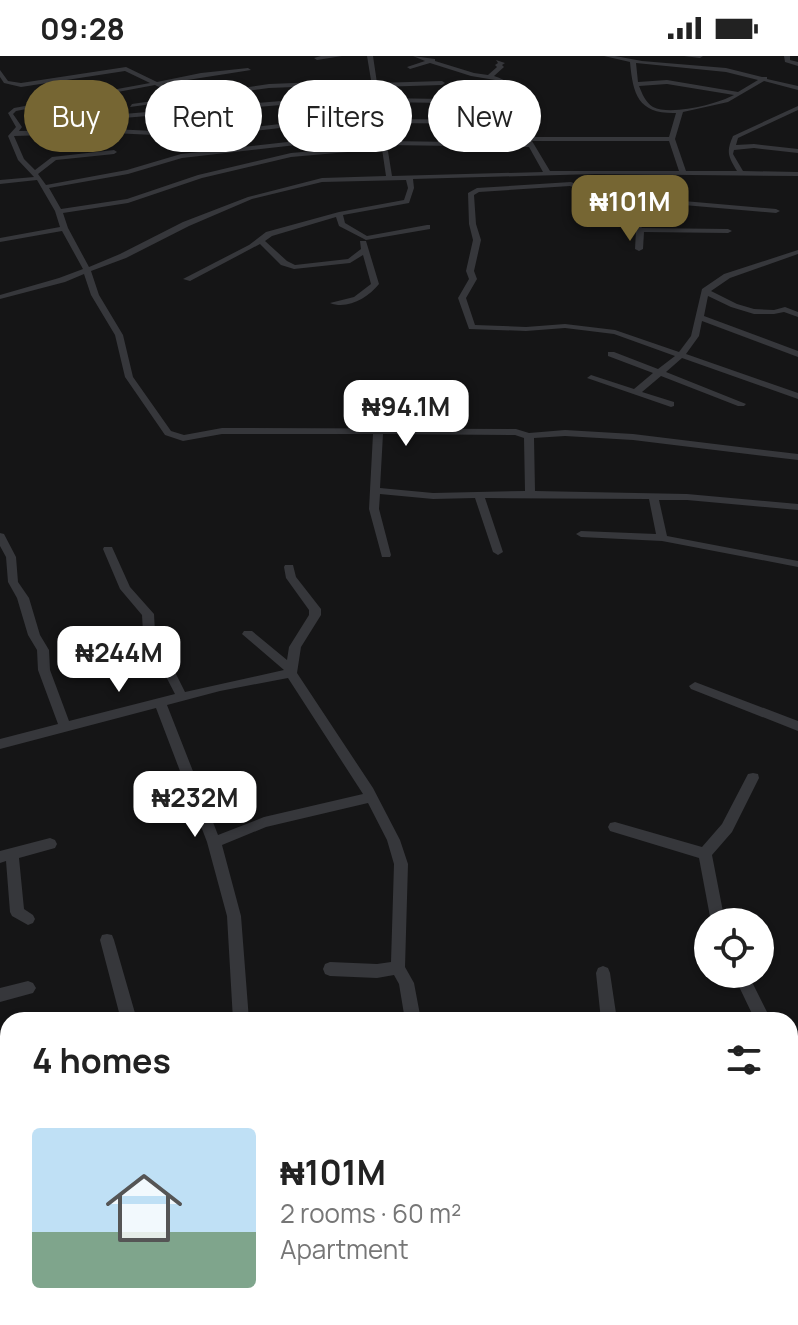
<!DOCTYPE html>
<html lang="en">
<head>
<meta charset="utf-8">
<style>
  :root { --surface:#fff; --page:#f2f2f2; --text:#222; --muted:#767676; --line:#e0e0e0; --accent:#766633 }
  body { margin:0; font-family:Manrope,sans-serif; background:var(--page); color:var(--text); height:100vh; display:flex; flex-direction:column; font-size:30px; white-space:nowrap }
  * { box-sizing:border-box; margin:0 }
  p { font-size:26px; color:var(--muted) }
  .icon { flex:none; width:44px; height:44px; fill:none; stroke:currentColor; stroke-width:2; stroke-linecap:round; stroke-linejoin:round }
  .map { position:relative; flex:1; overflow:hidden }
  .drawer { position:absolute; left:0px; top:956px; width:798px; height:314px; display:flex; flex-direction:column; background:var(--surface); border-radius:24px 24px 0 0; box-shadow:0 2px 6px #0004 }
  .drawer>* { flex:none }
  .hud { position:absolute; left:24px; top:24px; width:750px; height:72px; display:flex; gap:16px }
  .fabs { position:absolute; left:694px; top:852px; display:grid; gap:16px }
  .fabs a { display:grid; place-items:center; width:80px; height:80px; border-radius:50%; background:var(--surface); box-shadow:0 2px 6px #0004; font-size:40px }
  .price { position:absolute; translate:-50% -68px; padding:0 18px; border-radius:16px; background:#fff; color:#222; font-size:26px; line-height:52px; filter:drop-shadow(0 2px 4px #0008) }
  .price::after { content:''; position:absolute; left:50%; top:48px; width:24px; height:18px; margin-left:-12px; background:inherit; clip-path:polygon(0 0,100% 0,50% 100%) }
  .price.on { background:var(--accent); color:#fff }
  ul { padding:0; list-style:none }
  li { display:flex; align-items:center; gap:24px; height:200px; padding:0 32px }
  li+li { border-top:2px solid var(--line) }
  li span { display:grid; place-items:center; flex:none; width:224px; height:160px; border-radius:8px; color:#555 }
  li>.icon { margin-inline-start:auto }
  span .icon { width:96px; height:96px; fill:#fffc; stroke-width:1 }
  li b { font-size:34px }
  h2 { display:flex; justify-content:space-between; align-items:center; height:96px; padding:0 32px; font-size:34px }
  .tag { padding:0 28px; border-radius:36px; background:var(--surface); box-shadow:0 2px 6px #0004; font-size:28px; line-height:72px }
  .tag.on { background:var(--accent); color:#fff }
  .status { display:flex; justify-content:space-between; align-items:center; height:56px; padding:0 40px; background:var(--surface); direction:ltr }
  .status svg { height:22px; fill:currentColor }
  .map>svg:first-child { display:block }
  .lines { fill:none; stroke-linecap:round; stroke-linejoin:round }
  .minor { fill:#36373b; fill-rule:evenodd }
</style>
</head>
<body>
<div class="status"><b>09:28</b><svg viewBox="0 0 49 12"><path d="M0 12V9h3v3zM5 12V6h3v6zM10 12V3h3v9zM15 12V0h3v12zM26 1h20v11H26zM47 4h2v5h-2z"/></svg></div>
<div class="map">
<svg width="798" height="1269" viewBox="0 0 798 1269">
  <rect width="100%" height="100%" fill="#151516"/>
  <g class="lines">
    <!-- minor -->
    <path class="minor" d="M321,0h21l-25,4 -3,-2z
      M367,0h6l4,27 65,-2 3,2 -3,2 -64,2 2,11 133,2 -3,-9 -15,-11 -24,-4 -41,-13 -20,6 -3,-2 18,-6 -12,-5 22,3v2l39,12 14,2 9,-8 -2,-2 3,-2 -2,-3 9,3 -3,2 2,2 -10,9c32,9 23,37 36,61h139l7,-24c-37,1 -43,-17 -46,-51l-26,-6h11l27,5 84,7 36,9h5v2l31,7v4l-34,-9 -36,21 -45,10 -8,27 11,32h51c-9,-15 -11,-19 -4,-35l65,-30v4l-60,28 -2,7 18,-1 44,5v4l-44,-5 -20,2 -1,4 10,17 55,1v4l-203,-2 -182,5 1,9 -5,15 -66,12 2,8 22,13 60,-11h3v4l-64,11 -27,-14 -3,-9 -64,19 -7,5 22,20 8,4 53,-6 13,-10 -1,-8h6l13,43c-11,14 -32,26 -49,19l24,-6 17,-13 -8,-29 -13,8 -56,6 -13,-4 -21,-21 -70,37 -7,-2 66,-34 17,-13 73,-20 65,-12 4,-12 -2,-8 -84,2 -70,17 -63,27 -63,32 -35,13 8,24 24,40 10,42 38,54 13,4 38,-7 294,1 13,4 36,-3 68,4 165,20v6l-165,-20 -68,-4 -31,2 1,53 152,3 111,10v6l-111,-10h-28l8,36 131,25v6l-136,-26 -81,-4 -5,-3 5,-3 75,3 -7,-35 -164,-1 18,54 -5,3 -5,-3 -18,-54 -42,1 -53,-5 -1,15 12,46 -1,2h-8l-13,-48 4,-75h-151l-39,7 -18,-6 -40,-58 -10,-42 -24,-40 -7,-21 -19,8 -65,17v-4l59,-17 24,-9 -21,-38 -62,11v-4l60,-11 -5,-16 -18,-31 -37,4v-4l34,-3 -16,-17 -10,-24 8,-9 -8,-14 6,-5 136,-25 -25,-12 -104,16 -17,-4 -4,-6v-7l8,11 13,2 105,-16 31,15 44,-9 47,-5 3,2 -89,14 25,12 82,-12 102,-4zM636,7l90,9 32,8 -20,12 -71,-12 -29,2zM372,28l2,14 -44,-1 -231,19 -3,2 3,2 231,-19h44l3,17 -62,2 -69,8 -71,4 -63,-3 -93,2 3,-4 -9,-13 3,-3 139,-26 25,12 -48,7 -2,3 139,-19zM667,28l67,11c-17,9 -63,21 -81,12 -8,-5 -11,-14 -14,-21zM380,46l133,2 4,16 -134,-1zM377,66l3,15 -57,1 -142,16 -54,16 -81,15 -8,-11 18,-14 58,-6 3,-2 -3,-2 -62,7 -17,13 -11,-11 -10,-23 98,-3 63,3 71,-4 69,-8zM384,67l134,1 9,19 -140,-2zM380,85l1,4 -90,8 -93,22 -71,24 -66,10 -12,-21 79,-14 54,-16 141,-16zM532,85h137l10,30h-129zM387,89l142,2 14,25 -151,4zM382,93l4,27 -64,2 -74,19 -65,25 -63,32 -31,13 -21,-39 -5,-15 65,-10 74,-25 89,-21zM383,378l132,1 9,3 1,53 -92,2 -53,-5z
      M684,0h19l-3,2z
      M784,0h6v4l8,2v4l-13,-4z
      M571,126l48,19 53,-1 104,9 4,2 -4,2 -104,-9 -49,1 19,23 86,1 4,2 -4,2 -84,-1 -1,17 -4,2 -4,-2 1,-19 -20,-26 -46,-18 -91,6 -5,3 2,29 5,16 -7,31 3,8 -11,19 9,27 51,2 39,-3 50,6 64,22 12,-16 11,-47 22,-15 74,-24v4l-68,24 -19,13 26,13 17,5 20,1 11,-3 13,5v5l-14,-5 -10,2h-20l-23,-7 -23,-11 -4,20 94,35v6l-96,-36 -3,15 -13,18 112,39v6l-116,-41 -16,14 80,32 -2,2h-6l-77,-30 -19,16 32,10v4l-3,1 -84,-29 4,-3 43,14 19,-16 -45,-17v-4h6l44,17 17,-13 -61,-22 -49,-6 -39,3 -57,-2 -11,-31 11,-19 -3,-8 7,-31 -4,-16 -1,-31 9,-5z
      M0,477l4,1 12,23 2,25 11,16 11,37 9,15 1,20 19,51 106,-27 -32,-62 -1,-17 -22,-26 -17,-40 1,-2h8l18,40 24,27 1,18 30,60 99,-22 -42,-36 2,-3h8l35,29 2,-13 20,-32v-5l-23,-32 -2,-11 1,-2h8l3,12 25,32v6l-20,32 -4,26 76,115 27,52 8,24 -3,103 9,16 7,37h-16l-6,-36 -5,-9 -17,3 -47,-2 -5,-2 -2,-5 2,-5 5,-2 47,2 14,-2 3,-98 -7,-24 -19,-37 -102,24 -44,18 19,71 8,104h-16l-6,-104 -20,-74 -51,-134 -156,41v-10l58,-15 -20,-54 -1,-20 -9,-15 -11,-37 -9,-16 -2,-25 -6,-11zM288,622l75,116 -99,23 -46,18 -51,-130 53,-14z
      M695,626l103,39v10l-107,-42 -2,-3z
      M753,717l5,1 1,4 -27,54 -20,23 13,67h-14l-12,-64 -89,-27 -2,-4 2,-4 5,-1 87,25 20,-23 26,-50z
      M50,782l5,2 2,4 -2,4 -36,10 5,51 9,6 2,4 -2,4 -5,2 -16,-9 -2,-4 -4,-51 -6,2v-12z
      M107,878l5,1 2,5 23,80h-16l-21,-80 2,-5z
      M603,910l5,2 2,5 7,47h-16l-5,-47 2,-5z
      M733,918h15l23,46h-16z
      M28,925l5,2 3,5 -3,5 -33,9v-14z
      M790,1003c8,5 8,19 8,30 -12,-5 -8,-19 -8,-30z
      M8,1091v16l-8,3v-16z
      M186,1262h18l1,7h-18z
      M395,1262h18v7h-18z
      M637,1262h18l2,7h-18z"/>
  </g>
</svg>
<div class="fabs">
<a><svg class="icon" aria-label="locate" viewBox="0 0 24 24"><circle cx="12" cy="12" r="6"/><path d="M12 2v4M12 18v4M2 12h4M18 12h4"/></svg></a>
</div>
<b class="price on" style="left:630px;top:187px">₦101M</b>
<b class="price" style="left:406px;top:392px">₦94.1M</b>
<b class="price" style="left:119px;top:638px">₦244M</b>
<b class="price" style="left:195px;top:783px">₦232M</b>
<div class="hud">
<a class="tag on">Buy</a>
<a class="tag">Rent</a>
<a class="tag">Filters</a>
<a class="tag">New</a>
</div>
<section class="drawer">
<h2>4 homes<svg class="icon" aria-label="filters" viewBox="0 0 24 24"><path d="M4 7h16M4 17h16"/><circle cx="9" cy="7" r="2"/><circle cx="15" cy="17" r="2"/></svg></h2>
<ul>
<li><span style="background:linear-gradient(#bfe0f5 65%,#7fa58c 0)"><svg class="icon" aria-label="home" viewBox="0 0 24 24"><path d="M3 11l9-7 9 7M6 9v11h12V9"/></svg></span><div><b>₦101M</b><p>2 rooms · 60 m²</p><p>Apartment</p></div></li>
</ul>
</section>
</div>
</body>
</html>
